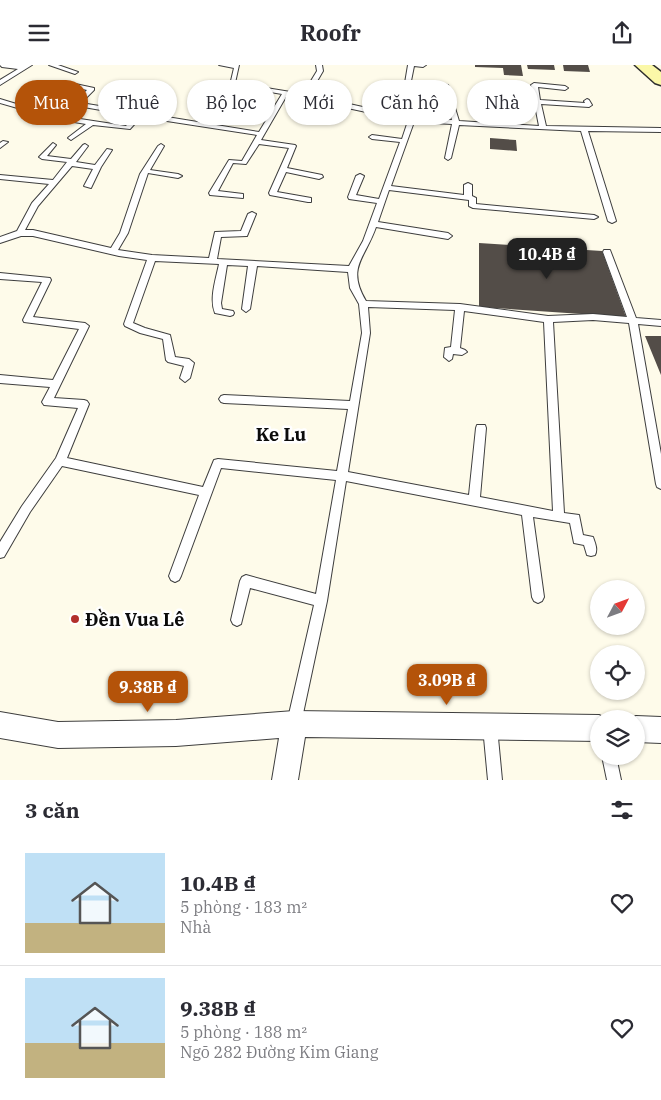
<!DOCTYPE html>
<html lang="vi">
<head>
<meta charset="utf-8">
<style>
  :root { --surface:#fff; --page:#f7f7f7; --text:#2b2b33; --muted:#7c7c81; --line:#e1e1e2; --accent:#b45309 }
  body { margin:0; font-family:"IBM Plex Serif",serif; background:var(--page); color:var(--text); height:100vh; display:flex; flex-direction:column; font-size:19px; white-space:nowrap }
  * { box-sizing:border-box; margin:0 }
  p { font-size:16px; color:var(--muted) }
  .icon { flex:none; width:28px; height:28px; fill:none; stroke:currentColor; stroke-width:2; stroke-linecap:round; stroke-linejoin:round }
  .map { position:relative; height:715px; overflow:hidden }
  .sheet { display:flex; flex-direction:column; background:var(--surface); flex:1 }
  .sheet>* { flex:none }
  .guide { position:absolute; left:15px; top:15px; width:631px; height:45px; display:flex; gap:10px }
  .needle { width:32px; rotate:49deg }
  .fabs { position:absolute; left:590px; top:515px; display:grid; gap:10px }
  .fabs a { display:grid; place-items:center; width:55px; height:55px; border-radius:50%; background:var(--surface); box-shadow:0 1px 4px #0004; font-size:25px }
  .price { position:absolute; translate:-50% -42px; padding:0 11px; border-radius:10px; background:var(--accent); color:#fff; font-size:16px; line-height:32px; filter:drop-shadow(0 1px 2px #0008) }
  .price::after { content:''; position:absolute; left:50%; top:30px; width:15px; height:11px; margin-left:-8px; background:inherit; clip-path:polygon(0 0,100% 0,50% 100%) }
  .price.selected { background:#222; color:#fff }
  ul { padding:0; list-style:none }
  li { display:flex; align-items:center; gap:15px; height:125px; padding:0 25px }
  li+li { border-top:1px solid var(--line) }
  li span { display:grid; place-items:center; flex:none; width:140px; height:100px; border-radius:0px; color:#555 }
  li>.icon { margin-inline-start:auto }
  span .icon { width:60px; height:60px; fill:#fffc; stroke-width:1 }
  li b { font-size:21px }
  h2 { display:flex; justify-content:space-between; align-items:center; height:60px; padding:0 25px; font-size:21px }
  .pill { padding:0 18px; border-radius:22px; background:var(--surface); box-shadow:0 1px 4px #0004; font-size:18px; line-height:45px }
  .pill.selected { background:var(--accent); color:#fff }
  header { display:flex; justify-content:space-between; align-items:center; height:65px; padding:0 25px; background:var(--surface); font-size:22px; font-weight:700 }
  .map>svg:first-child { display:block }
  .building { fill:#534d48 }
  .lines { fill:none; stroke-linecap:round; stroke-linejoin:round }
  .lane-casing { stroke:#3e3e3e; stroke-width:2 }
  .street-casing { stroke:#3e3e3e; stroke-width:2 }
  .secondary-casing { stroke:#2d2d2d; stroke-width:3 }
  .lane { fill:#fff; fill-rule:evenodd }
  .street { fill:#fff; fill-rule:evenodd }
  .secondary { fill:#fbf8a8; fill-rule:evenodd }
  .poi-dot { fill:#b22f2b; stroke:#fff; stroke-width:2 }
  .labels { text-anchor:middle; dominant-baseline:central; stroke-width:5; stroke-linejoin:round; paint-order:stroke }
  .quarter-label { font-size:18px; font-weight:bold; fill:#0b0b0b; stroke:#fff }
  .near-poi-label { font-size:18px; font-weight:bold; fill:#0b0b0b; stroke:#fff; text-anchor:start }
</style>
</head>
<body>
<header><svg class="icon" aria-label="menu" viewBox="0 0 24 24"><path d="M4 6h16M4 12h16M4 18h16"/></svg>Roofr<svg class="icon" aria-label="share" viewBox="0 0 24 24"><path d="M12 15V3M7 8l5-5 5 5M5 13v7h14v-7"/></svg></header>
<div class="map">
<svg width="661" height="715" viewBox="0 0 661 715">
  <rect width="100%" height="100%" fill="#fefbea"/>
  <!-- building -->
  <path class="building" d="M475,0h46l2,11 -19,-1 -1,-7 -28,-1z
    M527,0h27l1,5 -27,-1z
    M563,0h25l2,7 -26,-1z
    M490,73l26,2 1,11 -27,-2z
    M479,178l123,8 24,66 -147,-10z
    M645,271h16v39z"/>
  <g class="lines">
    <!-- lane casing -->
    <g class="lane-casing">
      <path id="lane" d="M0,0h32l-32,20v-5l18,-11 -16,-2z
        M49,0h9l20,7 -3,2z
        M219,0h20l-4,18 68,11 14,-23 -1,-6h6l1,6 -14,24 103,23 40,2 -9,-32 -35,-3 -3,-2 3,-18h18l-3,2 -9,-1 -3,15 37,4 11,36 80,5 -8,-41 3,-2 31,3 3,2 -3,2 -27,-3 2,13 45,3 -1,-2 3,-2 2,1 3,5 -3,2 -48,-3 5,22 115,2v4l-73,-1 28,90 -4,2 -4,-2 -27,-90 -122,-6 -8,33 -3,2 -3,-2 7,-34 -38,-2 -23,64 73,9v-10l4,-2 4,2v11l4,2v6l118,11 4,2 -4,2 -121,-11 -4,-2v-6l-80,-10 -11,32 70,11 4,3 -4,3 -72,-12c-11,32 -30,40 -10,74l94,3 88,12 45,-2 34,3 -24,-65 1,-2h6l26,68 25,2v6l-23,-2 23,130v35l-4,-2 -1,-3 -27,-161 -36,-3 -40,2 11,191 15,2 4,20 10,2c2,6 5,12 2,18l-4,1 -4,-1 -3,-10 -10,-2 -4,-20 -37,-6 11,80 -2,4 -4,2 -4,-2 -2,-4 -10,-82 -176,-34 -19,120 -26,122 -2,5 -5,2 -5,-2 -2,-5 27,-118 -64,-17 -9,36 -4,2 -4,-2 -2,-4 9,-39 2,-4 4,-2 70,19 20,-114 -115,-12 -40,108 -2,4 -4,2 -4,-2 -2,-4 30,-81 -137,-29 -32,46 -26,45 -4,1v-16l22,-36 34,-48 22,-50 -34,-3 -2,-3 8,-15 -50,-4v-8l53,5 26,-51 -55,-7 -1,-2 19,-38 -42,-3v-6l50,5 1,2 -18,37 52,6 4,3 -35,72 30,2 3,1 2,3 -22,54 136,29 11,-27 4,-1 119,12 11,-62 -124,-6 -3,-1 -2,-3 2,-3 3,-1 126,6 12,-68 -3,-29 -9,-16 -2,-16 -91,-6 -7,43 -4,3 -4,-3 6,-43 -21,-1 -6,38 1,6 11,2 1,2 -1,2 -3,1 -15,-3c-6,-14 1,-34 4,-49l-64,-3 -22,62 12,5 25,7 5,22 14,2 5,4 -4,15 -5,4 -5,-4 4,-12 -16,-4 -2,-2 -3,-21 -23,-6 -15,-7 -1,-2 23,-64 -28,-4 -86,-20h-12l-21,7v-6l17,-6 15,-28 17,-19 -49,-5v-4l53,5 14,-18 -25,-3 -3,-2 14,-14 3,2 -9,11 24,3 12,-14 2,-1 3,2 -12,16 19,3 12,-16 5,1 -11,17 -10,21 -7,-2 9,-17 -21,-3 -34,40 -13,24h8l78,18 9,-15 20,-59 18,-28 3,-2 3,2 -14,24 28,4 4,2 -4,2 -30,-5 -20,60 -10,17 34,5 57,3 6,-26 26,-1 7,-17 4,-2 4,2 -9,22 -26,1 -4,22 132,7 14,-25 14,-38 -28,-4 -1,-2 8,-21 4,-2 4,2 -8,19 23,4 21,-57 -28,-3 -3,-2 3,-2 30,4 6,-18 -121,-26 -26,45 34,5 1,1 -9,22 35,7 1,2 -4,2 -33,-7 -9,20 34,6v4h-3l-38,-7 -1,-2 20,-45 -30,-4 -13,20 -13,-1 -15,28 25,3v4l-33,-3 -1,-2 20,-33 13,1 15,-26 -116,-18 -11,12 -37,-4 -22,15 -3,-2 1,-1 17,-13 -24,-4 -3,-2 28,-28 -23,-5v-2l2,-1 28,6v2l-13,13 178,29 23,-38 -52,-9 4,-17zM78,41l57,10 -9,10 -59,-9zM368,242l87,3 -4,37 -6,1 -1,9 5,4 3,-2 1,-5 9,1 5,-3 -2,-2 -5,-2 4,-37 80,11 9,189 -73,-14 6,-69 -1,-3h-8l-1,3 -7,67 -121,-23 22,-139z
        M0,34l23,7 1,1 -3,2 -21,-6z
        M3,76l5,1 -8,6v-5z
        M490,655l5,2 2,5 5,53h-14l-5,-53 2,-5z
        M602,691h14l5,24h-14z"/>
    </g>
    <!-- street casing -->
    <g class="street-casing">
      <path id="street" d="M294,646l305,4 8,4h-8v22l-294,-4 -7,43h-26l7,-42 -103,8 -118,2 -58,-10v-26l58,10 118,-2z
        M636,651l25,1v26l-25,-1v-23h-6z"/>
    </g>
    <!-- secondary casing -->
    <g class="secondary-casing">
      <path id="secondary" d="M635,0h17l9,7v13l-6,-2z"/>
    </g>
    <!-- lane -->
    <use href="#lane" class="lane"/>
    <!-- street -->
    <use href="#street" class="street"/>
    <!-- secondary -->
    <use href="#secondary" class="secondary"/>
  </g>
  <!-- markers -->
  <circle class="poi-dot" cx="75" cy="554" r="5"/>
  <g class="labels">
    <!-- quarter labels -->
    <g class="quarter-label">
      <text x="281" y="369">Ke Lu</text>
    </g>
    <!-- near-poi labels -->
    <g class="near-poi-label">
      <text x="85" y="554">Đền Vua Lê</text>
    </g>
  </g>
</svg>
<div class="fabs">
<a><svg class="needle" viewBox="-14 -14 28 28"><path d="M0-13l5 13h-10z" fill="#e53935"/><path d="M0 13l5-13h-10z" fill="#7c7c81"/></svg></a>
<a><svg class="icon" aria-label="locate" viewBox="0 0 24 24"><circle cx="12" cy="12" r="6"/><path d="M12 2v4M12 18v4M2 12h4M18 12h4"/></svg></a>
<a><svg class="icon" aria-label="layers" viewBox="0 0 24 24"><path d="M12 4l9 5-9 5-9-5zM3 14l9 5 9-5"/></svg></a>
</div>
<b class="price selected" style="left:547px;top:215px">10.4B ₫</b>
<b class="price" style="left:447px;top:641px">3.09B ₫</b>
<b class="price" style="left:148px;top:648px">9.38B ₫</b>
<div class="guide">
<a class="pill selected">Mua</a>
<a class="pill">Thuê</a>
<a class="pill">Bộ lọc</a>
<a class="pill">Mới</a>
<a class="pill">Căn hộ</a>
<a class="pill">Nhà</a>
</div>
</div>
<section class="sheet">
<h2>3 căn<svg class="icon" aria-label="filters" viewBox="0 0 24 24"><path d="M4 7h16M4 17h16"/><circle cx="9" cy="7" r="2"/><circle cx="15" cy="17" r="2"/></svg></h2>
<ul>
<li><span style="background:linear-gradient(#bfe0f5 70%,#c2b280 0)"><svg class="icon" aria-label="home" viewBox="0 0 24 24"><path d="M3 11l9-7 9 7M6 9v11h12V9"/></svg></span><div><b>10.4B ₫</b><p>5 phòng · 183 m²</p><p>Nhà</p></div><svg class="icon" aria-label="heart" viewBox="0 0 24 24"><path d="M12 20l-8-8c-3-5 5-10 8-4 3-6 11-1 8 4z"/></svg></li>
<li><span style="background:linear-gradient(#bfe0f5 65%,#c2b280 0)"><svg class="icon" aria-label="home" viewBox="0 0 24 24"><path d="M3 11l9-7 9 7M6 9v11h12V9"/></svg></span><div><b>9.38B ₫</b><p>5 phòng · 188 m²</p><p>Ngõ 282 Đường Kim Giang</p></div><svg class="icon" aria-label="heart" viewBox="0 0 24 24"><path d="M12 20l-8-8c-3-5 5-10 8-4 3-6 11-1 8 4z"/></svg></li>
</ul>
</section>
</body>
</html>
